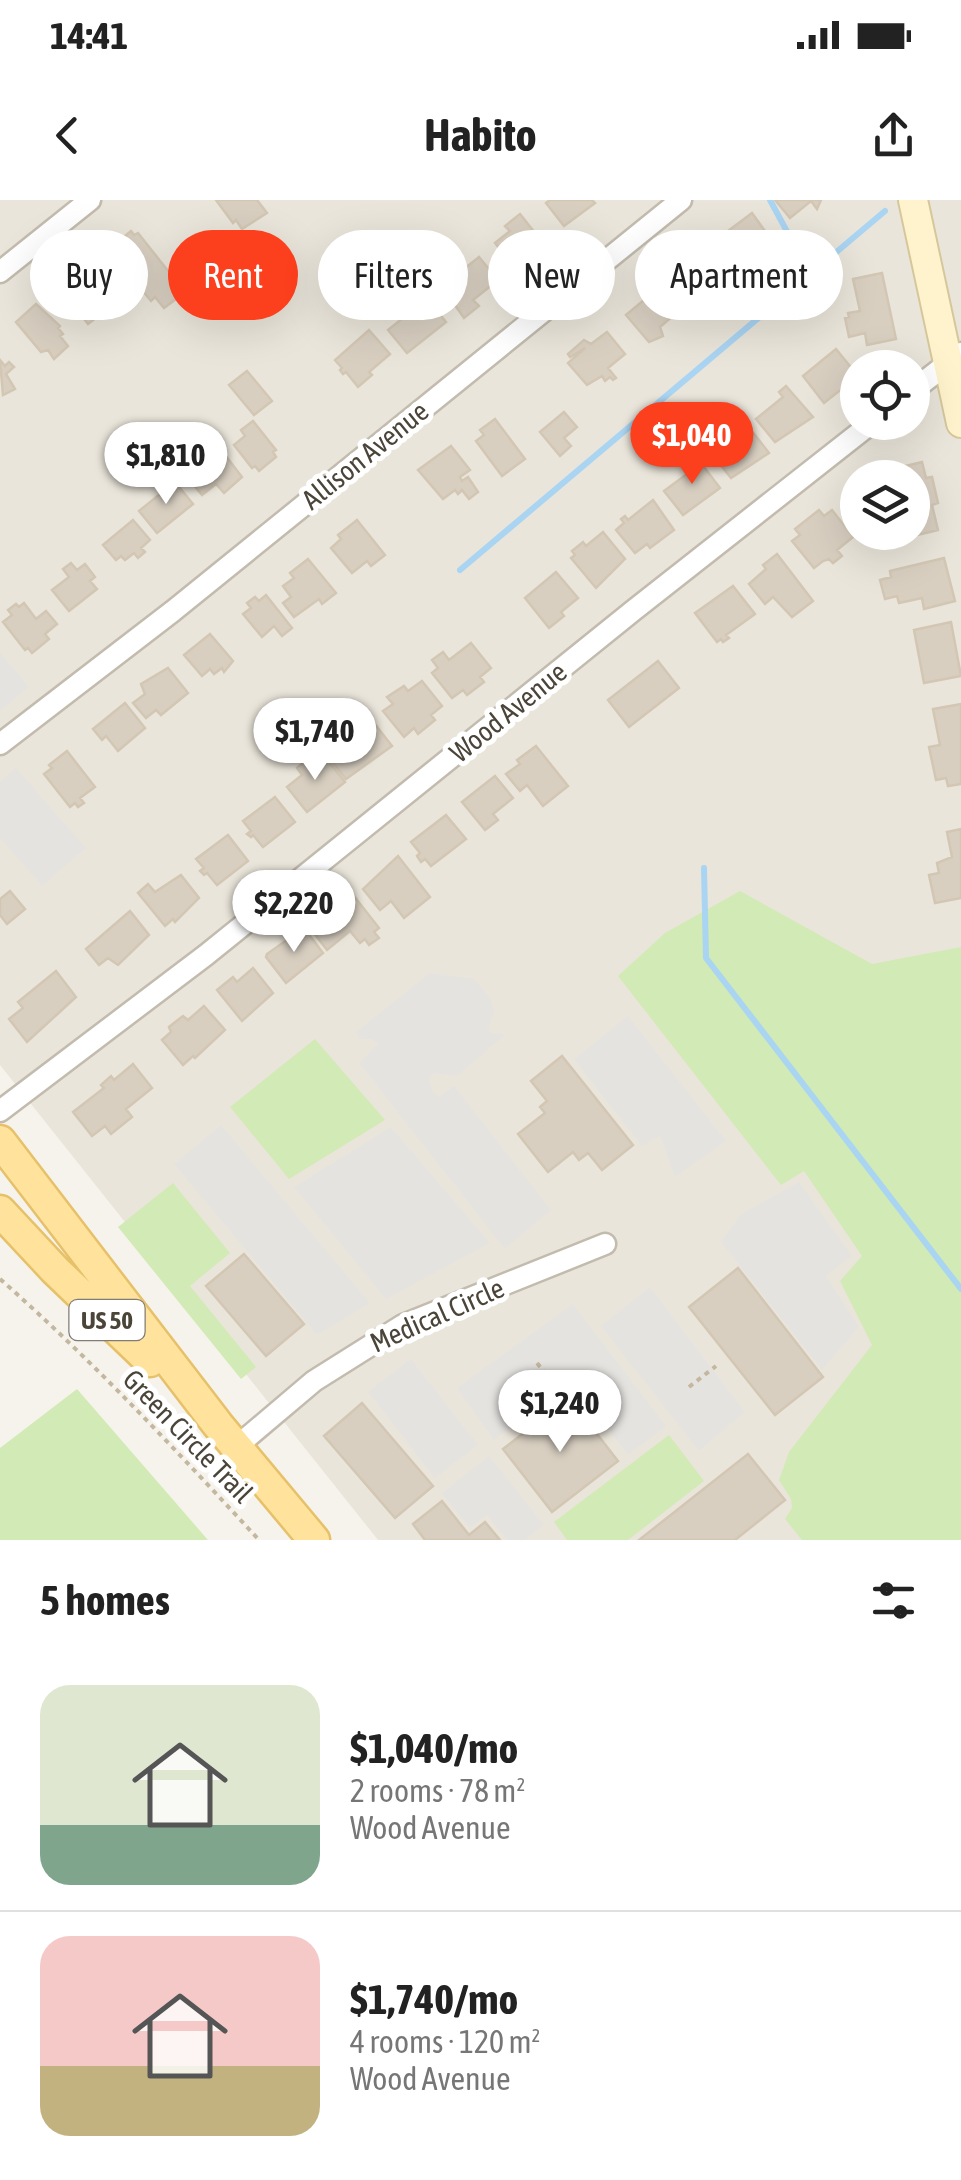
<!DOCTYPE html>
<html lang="en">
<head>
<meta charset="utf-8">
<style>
  :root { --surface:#fff; --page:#f2f2f2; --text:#222; --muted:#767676; --line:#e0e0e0; --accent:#fc3f1d }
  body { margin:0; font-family:"Asap Condensed",sans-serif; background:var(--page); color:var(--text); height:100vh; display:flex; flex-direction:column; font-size:38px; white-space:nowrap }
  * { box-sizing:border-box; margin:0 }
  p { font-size:32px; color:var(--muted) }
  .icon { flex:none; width:55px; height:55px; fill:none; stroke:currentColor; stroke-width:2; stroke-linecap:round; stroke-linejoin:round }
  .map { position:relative; height:1340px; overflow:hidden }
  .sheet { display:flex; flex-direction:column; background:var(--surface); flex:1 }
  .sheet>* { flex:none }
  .banner { position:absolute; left:30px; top:30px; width:902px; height:90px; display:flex; gap:20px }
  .buttons { position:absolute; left:840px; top:150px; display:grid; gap:20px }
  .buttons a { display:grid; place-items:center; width:90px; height:90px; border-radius:50%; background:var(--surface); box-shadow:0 10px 40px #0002; font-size:50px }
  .price { position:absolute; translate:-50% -85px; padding:0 22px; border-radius:35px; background:#fff; color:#222; font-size:32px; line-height:65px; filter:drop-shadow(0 2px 5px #0008) }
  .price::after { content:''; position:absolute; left:50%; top:60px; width:30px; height:22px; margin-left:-15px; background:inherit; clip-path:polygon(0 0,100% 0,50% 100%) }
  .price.active { background:var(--accent); color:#fff }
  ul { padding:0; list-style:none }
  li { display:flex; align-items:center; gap:30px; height:250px; padding:0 40px }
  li+li { border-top:2px solid var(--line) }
  li span { display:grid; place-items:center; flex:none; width:280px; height:200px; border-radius:30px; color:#555 }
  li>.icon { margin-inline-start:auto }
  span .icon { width:120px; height:120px; fill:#fffc; stroke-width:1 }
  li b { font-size:42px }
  h2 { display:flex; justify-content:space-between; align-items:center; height:120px; padding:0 40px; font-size:42px }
  .chip { padding:0 35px; border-radius:45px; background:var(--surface); box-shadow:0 10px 40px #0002; font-size:35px; line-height:90px }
  .chip.active { background:var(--accent); color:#fff }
  .status { display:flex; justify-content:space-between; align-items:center; height:70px; padding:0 50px; background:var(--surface); direction:ltr }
  .status svg { height:28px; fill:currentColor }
  header { display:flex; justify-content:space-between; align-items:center; height:130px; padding:0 40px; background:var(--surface); font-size:45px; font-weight:700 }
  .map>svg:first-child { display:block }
  .residential { fill:#eae5da; fill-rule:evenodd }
  .green { fill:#d2eab5 }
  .parking { fill:#e5e3e0 }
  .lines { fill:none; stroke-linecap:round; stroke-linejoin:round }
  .stream { stroke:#a9d4f2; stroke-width:6 }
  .building { fill:#d8cfc1; stroke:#d3c7b4; stroke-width:2.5 }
  .street-casing { stroke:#c2bbae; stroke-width:25 }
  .secondary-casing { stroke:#d6c79b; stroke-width:32 }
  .primary-casing { stroke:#e6c16a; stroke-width:35 }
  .path { stroke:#c4b79f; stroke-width:4; stroke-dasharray:5 5; stroke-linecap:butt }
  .street { stroke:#fff; stroke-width:20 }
  .secondary { stroke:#fff3cd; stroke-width:28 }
  .primary { stroke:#ffe39c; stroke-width:30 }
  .labels { text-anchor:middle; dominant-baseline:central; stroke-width:10; stroke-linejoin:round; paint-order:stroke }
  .shield { fill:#fff; stroke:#817c74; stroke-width:2.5 }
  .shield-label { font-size:25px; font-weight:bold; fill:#4b4439 }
  .street-label { font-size:28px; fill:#4b4439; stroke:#fff }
</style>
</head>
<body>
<div class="status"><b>14:41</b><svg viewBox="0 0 49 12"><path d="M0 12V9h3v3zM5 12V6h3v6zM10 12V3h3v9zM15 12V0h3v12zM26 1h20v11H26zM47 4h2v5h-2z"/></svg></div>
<header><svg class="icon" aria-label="back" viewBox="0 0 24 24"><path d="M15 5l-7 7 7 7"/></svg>Habito<svg class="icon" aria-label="share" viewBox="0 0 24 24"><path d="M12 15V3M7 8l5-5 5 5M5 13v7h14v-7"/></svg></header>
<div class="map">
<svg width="961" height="1340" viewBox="0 0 961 1340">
  <rect width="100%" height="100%" fill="#f6f3ec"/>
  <!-- residential -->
  <path class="residential" d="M0,0h961v1340h-583l-378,-475zM858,168h54v54h-54zM858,278h54v54h-54z"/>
  <!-- green -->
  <path class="green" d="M740,691l132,73 89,-17v593h-159l-17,-21 7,-11 -1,-9 -12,-19 10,-28 83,-107 -32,-64 22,-25 -58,-85 -23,14 -163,-209 47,-43z
    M315,839l70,81 -96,59 -59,-72z
    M173,983l57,70 -40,33 66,81 -15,12 -123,-152z
    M77,1189l131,151h-208v-92z
    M669,1235l35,46 -76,59h-61l-13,-18z"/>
  <!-- parking -->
  <path class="parking" d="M0,452l29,35 -29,24z
    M16,568l70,80 -44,38 -42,-48v-56z
    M430,773l44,6 16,19 4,13 -5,16 2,6 15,1 -49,42 -23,-3 -5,7 3,11 6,6 16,-11 97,124 -46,39 -146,-186 19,-19 -7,-5h-11l-4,-7z
    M628,816l98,125 -51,36 -15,-41 -18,10 -68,-87z
    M221,925l149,178 -53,32 -143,-171z
    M391,927l99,116 -104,56 -92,-112z
    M799,982l53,74 -26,20 33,51 -37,43 -101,-128 20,-28z
    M650,1087l95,125 -46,39 -98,-125z
    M573,1104l93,122 -38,29 -57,-75 -77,60 -37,-52z
    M411,1159l67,86 -43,33 -67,-86z
    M489,1256l55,69 -19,15h-18l-20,-25 -17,13 -28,-35z"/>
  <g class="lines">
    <!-- stream -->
    <path class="stream" d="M770,0l40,74
      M460,370l425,-359
      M704,668l2,90 255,331"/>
  </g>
  <!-- building -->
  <path class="building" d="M216,0h41l10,13 -25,16 -6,-9 -3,3z
    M550,0h42l3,3 -31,23 -18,-23z
    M775,0h46l-4,9 -6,-8 -21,17z
    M752,13l21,29 -6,4 -5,-6 -25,19 -17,-22z
    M520,14l23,29 -30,23 -18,-23 15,-12 -5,-5z
    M131,31l3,4 4,-2 38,48 -5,4 9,11 -16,12 -9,-11 -4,4 -18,-22 -6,5 -21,-27 16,-12 -3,-4z
    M709,47l18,23 -17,12 1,8 -10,9 -23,-30z
    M479,57l19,23 -25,20 6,6 -15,12 -27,-38 23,-16 4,5z
    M882,73l14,66 -29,6 -2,-12 -16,4 -4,-19 4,-1 -1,-4 12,-2 -7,-32z
    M91,76l12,14 -9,6 12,14 -18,14 -26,-34 15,-13 6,6z
    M656,90l19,24 -15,13 3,9 -14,6 -23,-27z
    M427,99l19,23 -39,31 -19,-23z
    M36,104l24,22 -2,2 5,6 -3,2 8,10 -14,13 -6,-9 -7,2 -25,-30z
    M369,130l21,24 -21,18 3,3 -14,12 -12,-15 -3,2 -3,-4 2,-2 -7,-8z
    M607,132l18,22 -17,14 8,10 -3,2 -3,-3 -5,4 -3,-5 -15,9 -19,-22 17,-15 -15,9 -2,-3 16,-14 7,4z
    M836,149l22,27 -34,27 -21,-27z
    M0,160l5,6 4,-4 5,5 -8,7 9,15 -12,6z
    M247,171l25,30 -18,14 -25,-30z
    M786,186l27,31 -38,25 -19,-23 27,-22 -4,-5z
    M564,212l13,15 -13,11 7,8 -11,10 -20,-24z
    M495,219l30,40 -23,17 -26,-35 8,-6 -4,-5z
    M253,221l23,29 -3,2 3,5 -17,14 -4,-5 -3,2 -18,-23 11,-9 -4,-6z
    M737,222l6,8 5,-4 21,27 -38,25 -19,-24 19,-14 -6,-8z
    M206,230l36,47 -18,16 -8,-9 -14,11 -15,-18 13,-10 -16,-19z
    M451,246l19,24 -10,7 2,4 6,-4 10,15 -9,7 -7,-9 -4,4 -3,-4 -12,9 -25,-29z
    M694,254l26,34 -37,27 -19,-24 27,-20 -7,-9z
    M922,262l4,16 6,-1 6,26 -6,2 6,25 -29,7 -1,-5h4v-54h-17l-2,-9z
    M175,282l18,22 -36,29 -18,-22z
    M653,300l21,30 -24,18 -3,-4 -12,9 -19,-23 8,-7 -3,-4 4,-3 3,4z
    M819,310l5,6 8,-6 21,27 -16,13 5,6 -9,7 -4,-4 -6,2 -9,7 -22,-27 8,-6 -5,-6z
    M133,320l17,20 -9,8 4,4 -7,6 -4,-5 -9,7 -4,-4 -5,4 -13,-15z
    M357,320l28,35 -14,11 -4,-5 -15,12 -21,-25 10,-9 -3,-4z
    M603,332l22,27 -29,29 -25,-30 4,-3 -3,-4 11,-9 3,4z
    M777,354l36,47 -21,16 -19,-20 -8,7 -16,-20 17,-15 -3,-4z
    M944,358l11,43 -31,8 -2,-11 -23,5 -2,-7 -12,3 -5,-19 11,-3 -1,-6z
    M308,359l28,34 -14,11 -3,-5 -25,18 -11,-14 8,-6 -8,-11 11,-8 -4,-5z
    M71,363l6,7 8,-6 10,13 -5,4 7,8 -28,22 -17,-21 17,-13 -6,-8z
    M556,372l22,26 -17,14 3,4 -15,12 -24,-30z
    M733,386l22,28 -29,21 3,3 -6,4 -2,-3 -4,3 -22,-29z
    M266,395l26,33 -10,8 -8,-10 -12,11 -19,-23 8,-6 -4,-5 8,-6 4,4z
    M24,403l12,16 10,-8 11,13 -12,10 4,5 -17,14 -4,-5 -3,2 -22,-28 9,-7 -4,-5 8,-6 3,3z
    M951,422l10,54 -37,7 -10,-53z
    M210,434l23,27 -9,11 -2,-4 -8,6 -4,-5 -8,7 -18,-21z
    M471,443l20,25 -11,9 4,5 -17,13 -4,-5 -11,8 -20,-25 6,-5 -6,-8 11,-8 6,8z
    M658,461l21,27 -50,39 -21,-27z
    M168,468l20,25 -27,22 -5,-5 -10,8 -13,-15 12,-9 -4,-10z
    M422,481l20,25 -11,9 4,5 -17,14 -4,-6 -10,9 -21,-26 10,-7 -6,-7 17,-11 4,5z
    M125,503l20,25 -27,23 -12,-15 -4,4 -9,-11z
    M961,504v80l-13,2 -2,-8 -10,2 -7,-33 11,-2 -7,-36z
    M374,523l18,23 -46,33 -16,-20 16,-14 -4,-5 12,-10 3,6z
    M536,546l32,40 -25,20 -16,-21 -7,6 -14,-17 14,-10 -3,-4z
    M67,551l28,36 -15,11 4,5 -6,4 -3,-4 -5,4 -26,-33 8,-6 -3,-3z
    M325,557l20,25 -38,30 -20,-25 15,-12 -5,-7 12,-10 5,7z
    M495,576l18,22 -20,16 5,6 -13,10 -23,-28z
    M275,597l20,25 -32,25 -10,-12 -2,2 -4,-3 4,-3 -8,-10z
    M446,615l20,24 -35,27 -6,-7 -4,3 -4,-6 3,-3 -9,-11z
    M961,629v69l-26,5 -6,-28 10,-2 -2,-10 15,-6 -5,-25z
    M228,635l20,26 -31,24 -10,-12 -3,2 -4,-4 4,-3 -8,-9z
    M398,656l32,41 -26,21 -13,-17 -11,9 -17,-21z
    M181,675l18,23 -24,24 -2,-3 -8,7 -27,-33 10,-9 7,8z
    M10,691l15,18 -18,15 -7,-9v-16z
    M350,691l29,37 -5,4 5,6 -10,7 -4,-6 -5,4 -10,-12 -23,19 -20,-26 9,-6 -2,-3z
    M130,711l19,24 -31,30 -10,-7 -9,7 -13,-16z
    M304,728l19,25 -37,30 -20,-26 1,-3z
    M253,768l20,25 -31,28 -25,-31 16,-13 4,5z
    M56,771l20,26 -49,45 -18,-23 14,-11 -5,-6z
    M204,806l21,24 -30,28 -2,-2 -10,9 -21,-25 9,-8 -2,-5 14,-11 5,4z
    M562,856l71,89 -31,25 -14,-17 -9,7 -6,-8 -25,20 -30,-38 27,-21 -5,-6 7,-6 -16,-20z
    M133,864l19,24 -26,21 6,8 -21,17 -6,-8 -13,10 -19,-24 31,-24 -3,-3 10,-9 3,4z
    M244,1054l60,70 -38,32 -60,-70z
    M738,1068l85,109 -48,38 -86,-108z
    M569,1198l49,63 -66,51 -49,-63z
    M362,1203l71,83 -38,32 -71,-82z
    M748,1254l37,46 -50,40h-96z
    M442,1301l27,34 16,-13 15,18h-75l-12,-16z"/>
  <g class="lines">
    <!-- street casing -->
    <g class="street-casing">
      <path id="street" d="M0,72l90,-72
        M912,191l49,-38
        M0,544l173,-133 508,-411
        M0,911l206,-156 428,-345 239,-188
        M236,1247l78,-66 89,-56 202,-81"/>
    </g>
    <!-- secondary casing -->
    <g class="secondary-casing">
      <path id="secondary" d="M913,0l48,223"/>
    </g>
    <!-- primary casing -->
    <g class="primary-casing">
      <path id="primary" d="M0,941l218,284 96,115
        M0,1011l55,59 95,91"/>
    </g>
    <!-- path -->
    <path class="path" d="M0,1079c92,81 176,171 259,261
      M537,1163l26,32
      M689,1187l27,-21"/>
    <!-- street -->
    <use href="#street" class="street"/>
    <!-- secondary -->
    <use href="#secondary" class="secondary"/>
    <!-- primary -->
    <use href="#primary" class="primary"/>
  </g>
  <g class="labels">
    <!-- shield labels -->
    <rect class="shield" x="69.5" y="1100" width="75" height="40" rx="8"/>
    <g class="shield-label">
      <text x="107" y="1120">US 50</text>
    </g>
    <!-- street labels -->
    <g class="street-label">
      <text transform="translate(365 255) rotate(-39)">Allison Avenue</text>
      <text transform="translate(508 512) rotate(-39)">Wood Avenue</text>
      <text transform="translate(437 1115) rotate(-24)">Medical Circle</text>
      <text transform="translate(188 1236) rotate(46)">Green Circle Trail</text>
    </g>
  </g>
</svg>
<div class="buttons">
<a><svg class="icon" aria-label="locate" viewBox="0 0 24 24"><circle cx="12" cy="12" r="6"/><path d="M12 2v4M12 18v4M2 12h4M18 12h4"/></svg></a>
<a><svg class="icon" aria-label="layers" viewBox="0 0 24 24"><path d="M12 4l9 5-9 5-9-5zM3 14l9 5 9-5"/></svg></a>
</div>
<b class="price active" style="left:692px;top:287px">$1,040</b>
<b class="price" style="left:166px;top:307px">$1,810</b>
<b class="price" style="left:315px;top:583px">$1,740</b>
<b class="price" style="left:294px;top:755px">$2,220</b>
<b class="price" style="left:560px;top:1255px">$1,240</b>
<div class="banner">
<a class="chip">Buy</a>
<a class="chip active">Rent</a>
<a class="chip">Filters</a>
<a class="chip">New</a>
<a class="chip">Apartment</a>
</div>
</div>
<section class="sheet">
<h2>5 homes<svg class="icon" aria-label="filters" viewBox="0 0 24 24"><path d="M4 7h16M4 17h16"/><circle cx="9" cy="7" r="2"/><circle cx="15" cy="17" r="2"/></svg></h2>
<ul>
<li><span style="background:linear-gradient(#dfe7d0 70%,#7fa58c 0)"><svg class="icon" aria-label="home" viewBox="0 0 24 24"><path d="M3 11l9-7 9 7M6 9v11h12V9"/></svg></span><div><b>$1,040/mo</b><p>2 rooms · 78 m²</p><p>Wood Avenue</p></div></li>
<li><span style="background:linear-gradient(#f6c9c9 65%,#c2b280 0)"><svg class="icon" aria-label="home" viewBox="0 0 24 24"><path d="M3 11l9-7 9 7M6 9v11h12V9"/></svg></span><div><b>$1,740/mo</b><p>4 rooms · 120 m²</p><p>Wood Avenue</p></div></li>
</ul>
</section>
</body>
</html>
